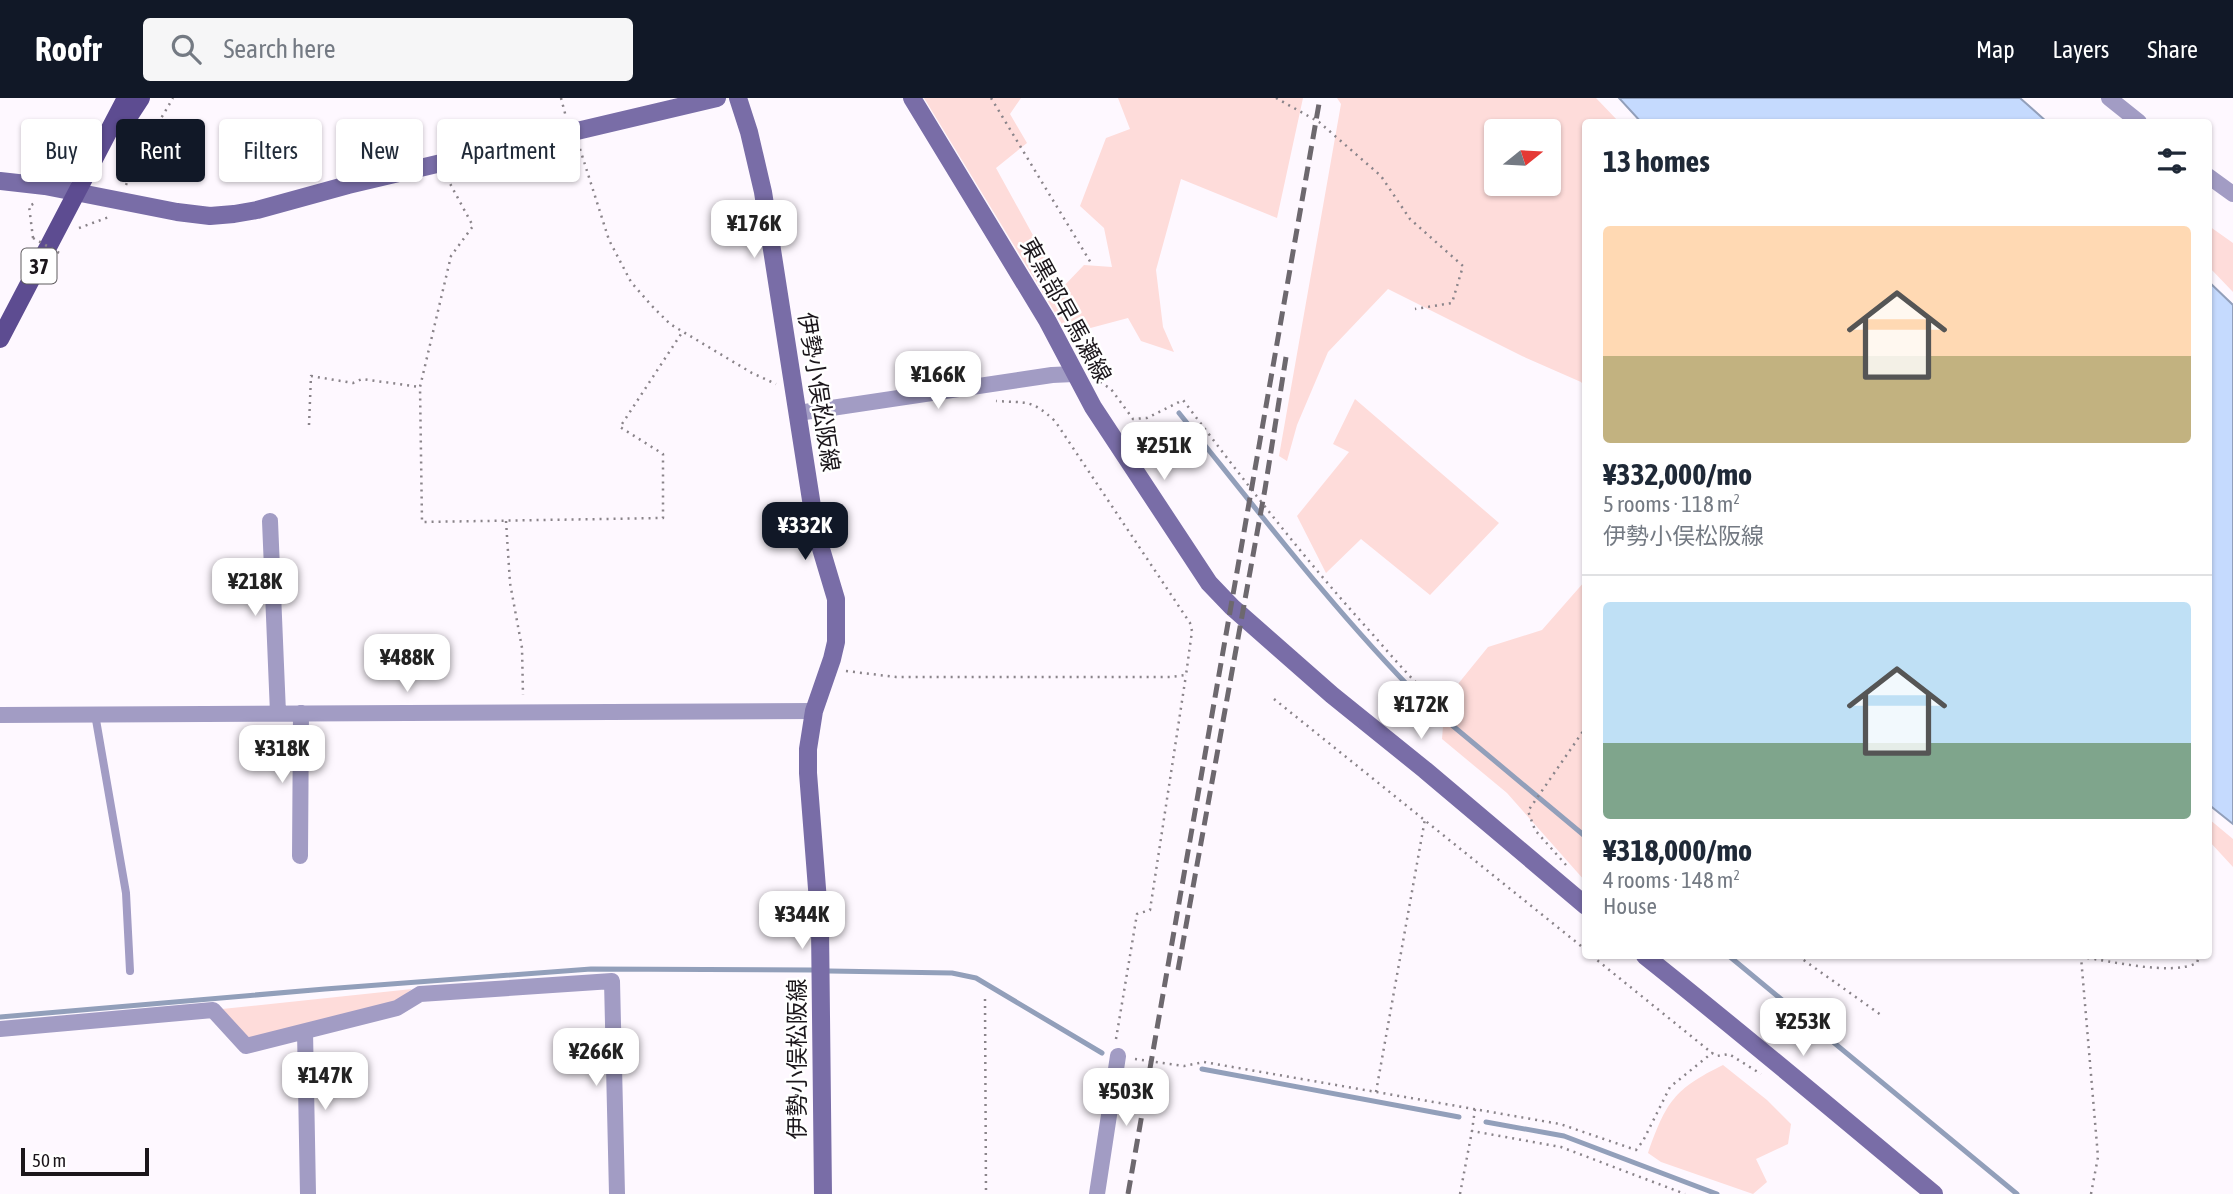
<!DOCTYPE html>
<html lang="en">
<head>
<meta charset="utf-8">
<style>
  :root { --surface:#fff; --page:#f6f6f7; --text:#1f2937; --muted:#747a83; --line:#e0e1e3; --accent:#111827 }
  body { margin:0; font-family:"Asap Condensed","Noto Sans JP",sans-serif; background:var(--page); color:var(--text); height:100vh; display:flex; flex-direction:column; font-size:26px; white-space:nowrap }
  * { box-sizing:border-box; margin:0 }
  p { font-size:23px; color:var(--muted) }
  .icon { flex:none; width:38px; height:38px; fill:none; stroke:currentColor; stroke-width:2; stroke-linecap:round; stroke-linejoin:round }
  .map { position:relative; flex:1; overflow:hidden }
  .drawer { position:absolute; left:1582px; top:21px; width:630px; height:840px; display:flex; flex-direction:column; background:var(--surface); border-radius:7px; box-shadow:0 2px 5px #0004 }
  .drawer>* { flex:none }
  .hud { position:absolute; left:21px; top:21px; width:665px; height:63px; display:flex; gap:14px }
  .needle { width:46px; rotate:72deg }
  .buttons { position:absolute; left:1484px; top:21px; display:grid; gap:14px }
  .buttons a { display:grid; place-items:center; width:77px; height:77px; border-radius:7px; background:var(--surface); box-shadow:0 2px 5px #0004; font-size:35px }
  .scale { position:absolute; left:21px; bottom:18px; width:128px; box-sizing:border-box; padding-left:7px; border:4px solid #1b161b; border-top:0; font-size:19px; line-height:24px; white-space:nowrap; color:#1b161b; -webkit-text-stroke:5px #fff; paint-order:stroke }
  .price { position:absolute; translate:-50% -60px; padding:0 16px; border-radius:14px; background:#fff; color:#222; font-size:23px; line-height:46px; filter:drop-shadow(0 2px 4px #0008) }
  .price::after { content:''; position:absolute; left:50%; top:42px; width:21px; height:16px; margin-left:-10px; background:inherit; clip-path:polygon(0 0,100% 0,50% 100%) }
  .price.on { background:var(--accent); color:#fff }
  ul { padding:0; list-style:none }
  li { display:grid; align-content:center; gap:14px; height:371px; padding:0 21px }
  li+li { border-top:2px solid var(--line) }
  li span { display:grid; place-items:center; height:217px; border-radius:7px; color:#555 }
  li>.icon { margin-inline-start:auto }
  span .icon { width:126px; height:126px; fill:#fffc; stroke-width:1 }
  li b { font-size:30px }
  h2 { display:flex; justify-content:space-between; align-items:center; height:84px; padding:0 21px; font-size:30px }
  .chip { padding:0 24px; border-radius:7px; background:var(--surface); box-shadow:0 2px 5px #0004; font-size:24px; line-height:63px }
  .chip.on { background:var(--accent); color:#fff }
  header { display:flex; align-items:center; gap:42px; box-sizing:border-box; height:98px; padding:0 35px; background:var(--accent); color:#fff }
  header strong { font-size:33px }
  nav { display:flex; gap:38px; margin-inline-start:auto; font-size:24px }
  .search { width:490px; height:63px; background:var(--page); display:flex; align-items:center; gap:18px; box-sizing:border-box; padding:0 24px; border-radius:7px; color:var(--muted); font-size:26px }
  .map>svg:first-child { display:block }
  .green { fill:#fedcda; fill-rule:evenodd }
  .water { fill:#c5dafe; stroke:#929fba; stroke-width:2 }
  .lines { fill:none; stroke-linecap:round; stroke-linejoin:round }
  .stream { stroke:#929fba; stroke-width:5 }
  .path { stroke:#8a848a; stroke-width:2.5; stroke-dasharray:2 5; stroke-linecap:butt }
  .service { stroke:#a29cc4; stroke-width:8 }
  .minor { stroke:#a29cc4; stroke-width:16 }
  .secondary { stroke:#796da7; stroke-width:18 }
  .primary { stroke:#5d4c91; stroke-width:18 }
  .rail { stroke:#6d686e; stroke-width:5; stroke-dasharray:14 7; stroke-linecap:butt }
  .path-bridge { stroke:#8a848a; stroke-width:2.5; stroke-dasharray:2 5; stroke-linecap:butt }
  .labels { text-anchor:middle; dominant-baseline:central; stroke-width:5; stroke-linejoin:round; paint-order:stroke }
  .shield { fill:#fff; stroke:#5f5c5f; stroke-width:2 }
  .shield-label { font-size:21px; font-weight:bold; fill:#1b161b }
  .street-label { font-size:23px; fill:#1b161b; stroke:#fff }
</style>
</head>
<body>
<header>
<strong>Roofr</strong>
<div class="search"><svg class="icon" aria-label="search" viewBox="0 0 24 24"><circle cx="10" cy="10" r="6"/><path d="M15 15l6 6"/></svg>Search here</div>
<nav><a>Map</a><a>Layers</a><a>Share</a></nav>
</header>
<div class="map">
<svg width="2233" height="1096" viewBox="0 0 2233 1096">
  <rect width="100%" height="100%" fill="#fef8ff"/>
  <!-- green -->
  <path class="green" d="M924,0h97l-11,16 17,29 -31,25 66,120 22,-23 28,2 -8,-39 -24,-22 26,-68 24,-9 -12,-31h185l-26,120 -96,-39 -25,91 7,57 11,25 -33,-11 -13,-23 -60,16z
    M1337,0h259l23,24h-33l-1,265 -4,-5 -59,-26 -134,-67 -60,63 -31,73 -10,36 -8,-5 62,-352zM1496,33h53v53h-53z
    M2209,128l24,17v49l-24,-25z
    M1355,301l144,124 -69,72 -69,-56 -35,34 -29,-57 52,-64 -16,-8z
    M1585,483v300l-78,-88 -65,-54 3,-39 43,-53 54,-17z
    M2209,721l24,20v28l-24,-26z
    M412,891l-18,14 -145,37 -27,-31z
    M1723,967l44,35 24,24 -3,20 -32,15 11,23 -14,12 -92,-32 -13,-9c18,-51 26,-64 75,-88z"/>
  <!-- water -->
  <path class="water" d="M1619,0h401l27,24h-406z
    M2208,183l25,24v519l-25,-20z"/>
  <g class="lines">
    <!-- stream -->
    <path class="stream" d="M1179,315c79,98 156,199 244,288l163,136
      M1729,858l288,238
      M829,873l123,2 24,5 126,75
      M0,919l325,-28 266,-20 221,1
      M1202,971l257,48
      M1486,1024l78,14 153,58"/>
    <!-- path -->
    <path class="path" d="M561,0l5,19
      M991,0l100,165
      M1276,0l43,24 62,54 29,43 53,47 -11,37 -37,6
      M580,51l29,91 22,42 20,23 19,19 82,49 24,11
      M447,80l26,48 -22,30 -31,131 2,135 241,-4v-64l-43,-27 63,-96
      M126,87l8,-21 39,-66
      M79,130l30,-11
      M33,140l-4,-32 6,-3
      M1100,284l11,7 22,30 14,-1 36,-18c59,78 118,155 184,228 26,29 50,60 82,83
      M309,327l2,-49 42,7 9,-4 58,8
      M506,423l4,62 12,65 1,47
      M846,573l50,6h274l16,-2 6,-44 -2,-8 -135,-202c-24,-22 -28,-18 -59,-20
      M1274,601l312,251
      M1566,767l-31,-35 -7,-19 58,-84
      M1592,858l120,97
      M1684,858h20
      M1798,858l83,59
      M985,901l1,195
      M1116,941l21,-125 13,-4 36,-235
      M1135,961l49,7 20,-4 356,62 76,26 7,-9 27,-54 42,-34 5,3 12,-2 32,20
      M1376,994l49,-273
      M1475,1011l-3,22 89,16 124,47
      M1460,1096l12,-63
      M2091,1096l7,-37 -17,-200c30,4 90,19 116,6l2,-7"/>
    <!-- service -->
    <path class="service" d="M95,616l31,179 4,78"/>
    <!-- minor -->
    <path class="minor" d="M2109,0l30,24
      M2208,78l25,18
      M798,315l254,-38 22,-1
      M270,423l8,192
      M0,617l814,-4
      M300,758l1,-143
      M0,931l213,-19 33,36 151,-38 23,-14 192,-13 5,213
      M305,933l3,163
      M1097,1096l21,-138"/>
    <!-- secondary -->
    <path class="secondary" d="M738,0l11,34 14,60 53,340 20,67v43l-4,17 -18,52 -6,38v24l12,154 3,267
      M912,0l135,222 46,87 116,176 23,24 100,88 93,75 161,136
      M0,83l45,5 132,26 33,4 24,-2 23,-4 91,-25 369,-87
      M1645,858c98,78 193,158 289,238"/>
    <!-- primary -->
    <path class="primary" d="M122,29l19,-29
      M0,241l126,-241"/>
    <!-- rail -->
    <path class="rail" d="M1178,872l87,-481 21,-132
      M1128,1096l192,-1096"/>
    <!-- path-bridge -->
    <path class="path-bridge" d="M33,140l30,17"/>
  </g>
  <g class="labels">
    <!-- shield labels -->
    <rect class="shield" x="21.5" y="150.5" width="35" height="35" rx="5"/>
    <g class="shield-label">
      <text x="39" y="168">37</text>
    </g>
    <!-- street labels -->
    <g class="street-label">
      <text transform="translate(1066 212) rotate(61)">東黒部早馬瀬線</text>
      <text transform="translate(819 294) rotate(81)">伊勢小俣松阪線</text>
      <text transform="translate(797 961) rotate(-90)">伊勢小俣松阪線</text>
    </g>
  </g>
</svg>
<div class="buttons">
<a><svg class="needle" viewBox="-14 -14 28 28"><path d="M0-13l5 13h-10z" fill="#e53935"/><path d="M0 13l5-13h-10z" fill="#747a83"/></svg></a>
</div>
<div class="scale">50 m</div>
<b class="price" style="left:754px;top:162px">¥176K</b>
<b class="price" style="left:938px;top:313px">¥166K</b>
<b class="price" style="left:1164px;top:384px">¥251K</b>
<b class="price on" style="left:805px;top:464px">¥332K</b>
<b class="price" style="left:255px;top:520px">¥218K</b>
<b class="price" style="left:407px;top:596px">¥488K</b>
<b class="price" style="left:1421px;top:643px">¥172K</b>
<b class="price" style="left:282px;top:687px">¥318K</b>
<b class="price" style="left:802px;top:853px">¥344K</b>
<b class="price" style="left:1803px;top:960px">¥253K</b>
<b class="price" style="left:596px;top:990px">¥266K</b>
<b class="price" style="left:325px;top:1014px">¥147K</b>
<b class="price" style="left:1126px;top:1030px">¥503K</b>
<div class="hud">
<a class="chip">Buy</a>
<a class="chip on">Rent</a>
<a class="chip">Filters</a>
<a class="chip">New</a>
<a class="chip">Apartment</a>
</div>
<section class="drawer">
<h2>13 homes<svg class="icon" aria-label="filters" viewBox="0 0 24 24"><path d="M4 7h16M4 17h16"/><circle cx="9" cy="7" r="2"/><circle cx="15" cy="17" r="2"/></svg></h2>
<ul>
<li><span style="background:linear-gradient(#ffd9b3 60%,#c2b280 0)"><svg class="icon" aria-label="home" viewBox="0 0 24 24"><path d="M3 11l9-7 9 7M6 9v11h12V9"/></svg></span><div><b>¥332,000/mo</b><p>5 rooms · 118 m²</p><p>伊勢小俣松阪線</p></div></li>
<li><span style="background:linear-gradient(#bfe0f5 65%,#7fa58c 0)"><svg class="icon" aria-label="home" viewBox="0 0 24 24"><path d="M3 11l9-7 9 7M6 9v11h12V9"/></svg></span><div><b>¥318,000/mo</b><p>4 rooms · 148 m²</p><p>House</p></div></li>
</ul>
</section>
</div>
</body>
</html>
